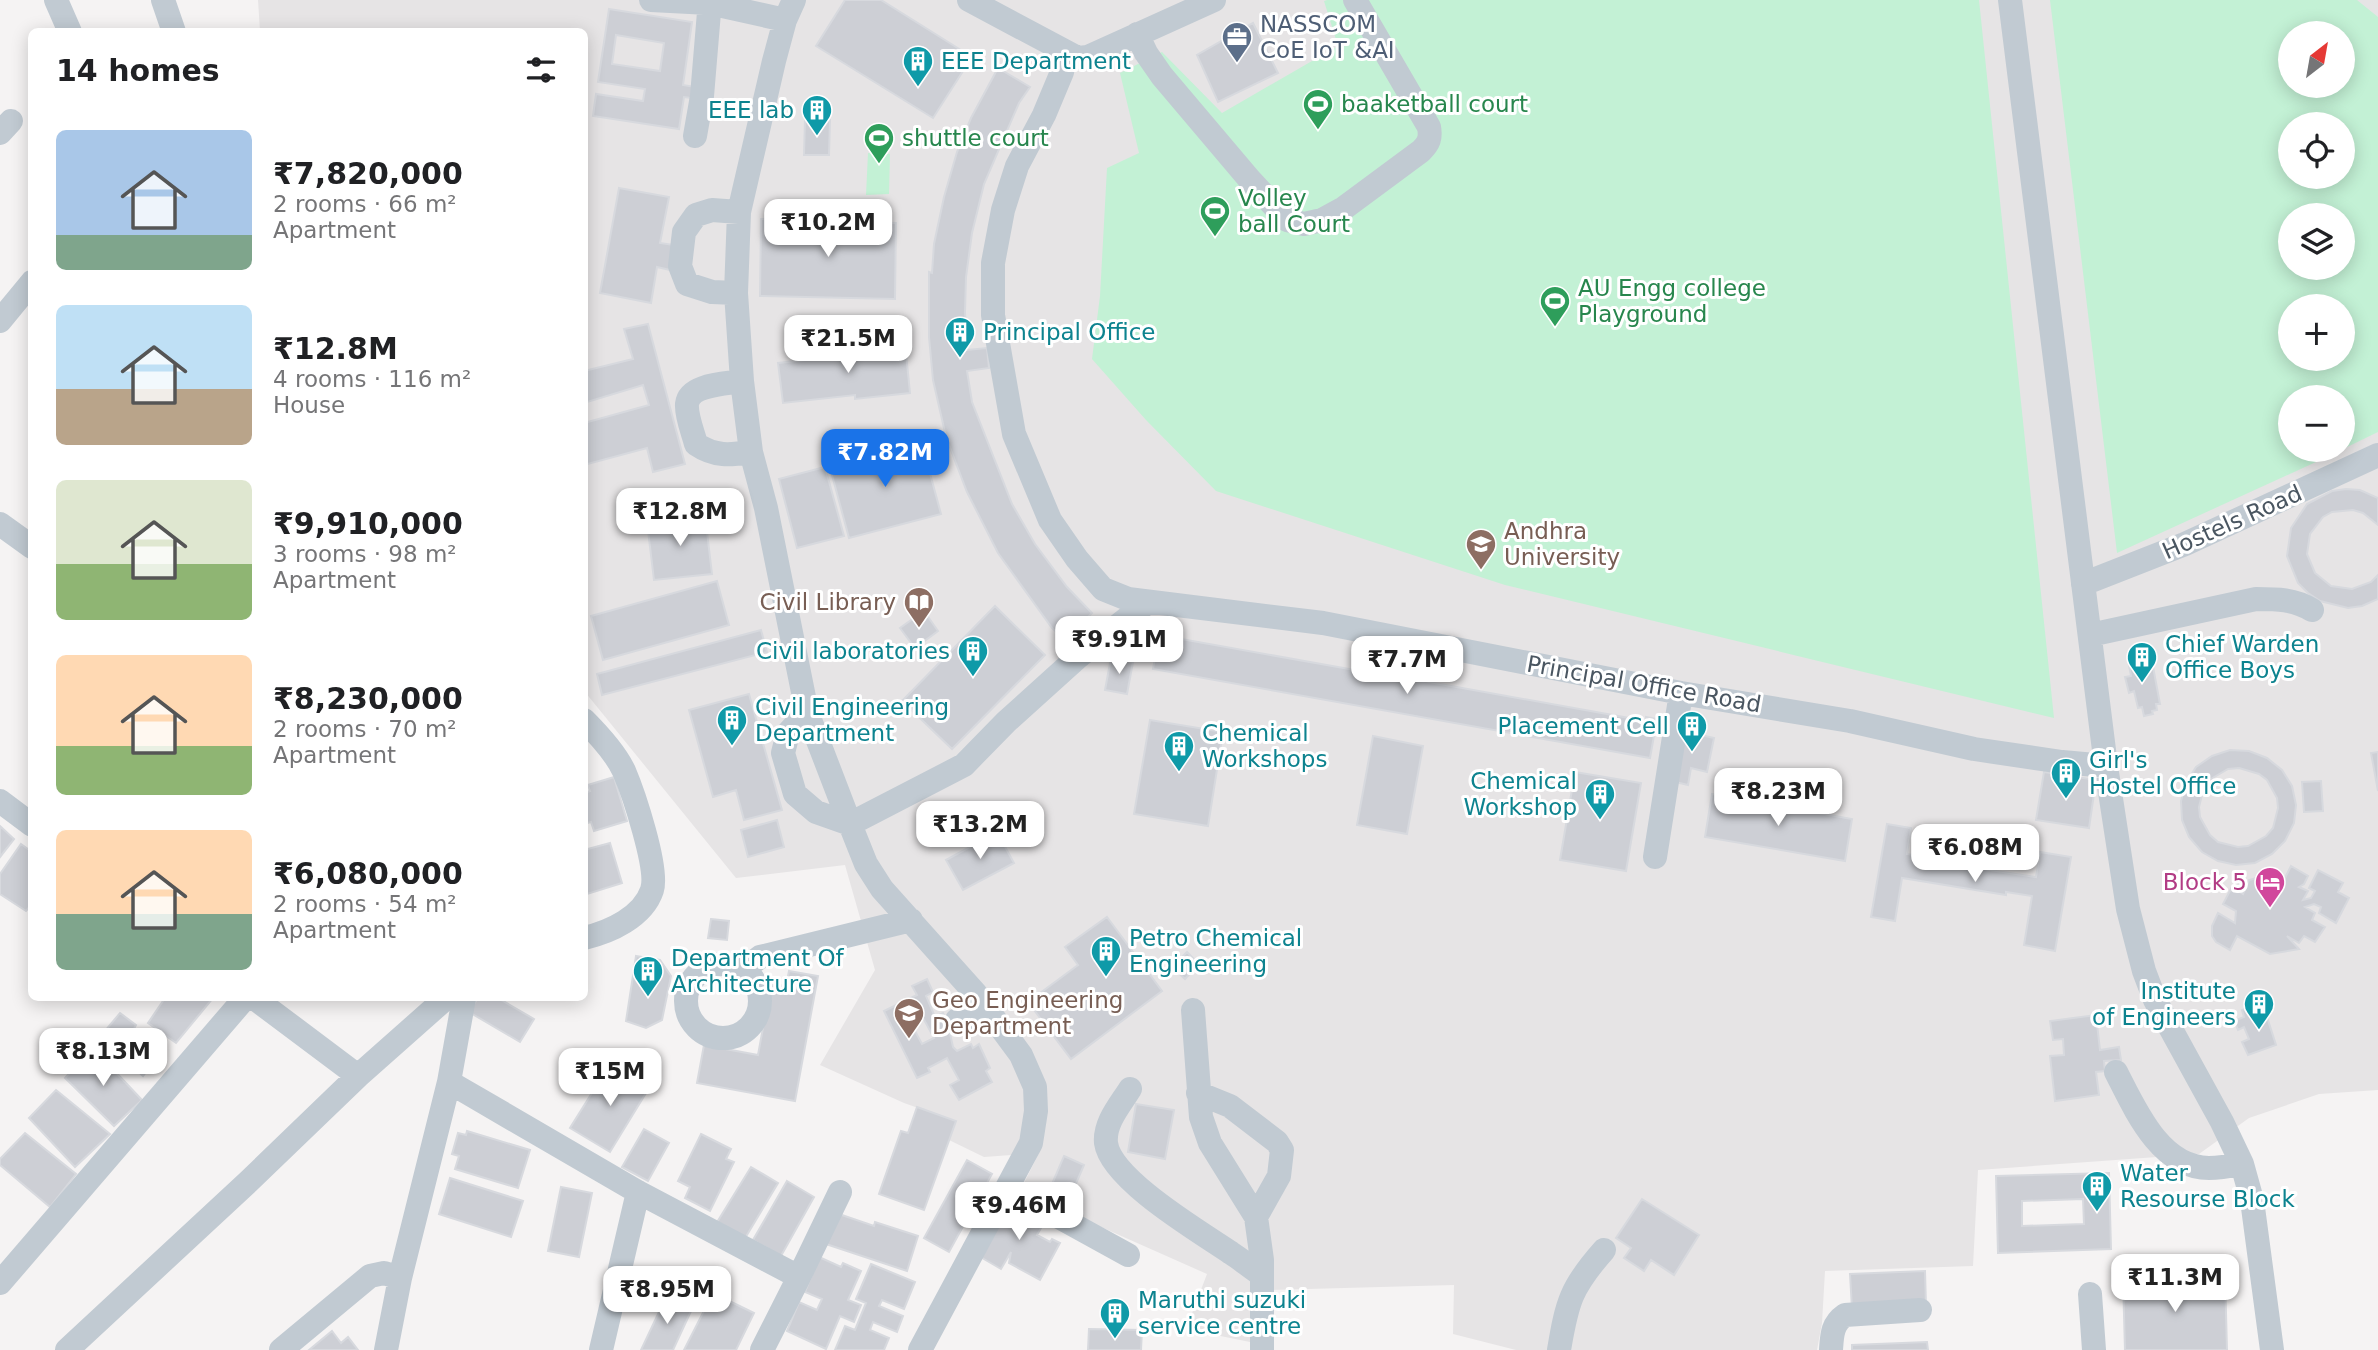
<!DOCTYPE html>
<html lang="en">
<head>
<meta charset="utf-8">
<style>
  :root { --surface:#fff; --page:#f6f6f6; --text:#202124; --muted:#757577; --accent:#1a73e8 }
  body { margin:0; font-family:"DejaVu Sans",sans-serif; background:var(--page); color:var(--text); height:100vh; display:flex; flex-direction:column; font-size:26px; white-space:nowrap }
  * { box-sizing:border-box; margin:0 }
  p { font-size:23px; color:var(--muted) }
  .icon { flex:none; width:38px; height:38px; fill:none; stroke:currentColor; stroke-width:2; stroke-linecap:round; stroke-linejoin:round }
  .map { position:relative; flex:1; overflow:hidden }
  .sheet { position:absolute; left:28px; top:28px; width:560px; height:973px; display:flex; flex-direction:column; background:var(--surface); border-radius:10px; box-shadow:0 4px 18px #0003 }
  .sheet>* { flex:none }
  .needle { width:46px; rotate:31deg }
  .buttons { position:absolute; left:2278px; top:21px; display:grid; gap:14px }
  .buttons a { display:grid; place-items:center; width:77px; height:77px; border-radius:50%; background:var(--surface); box-shadow:0 4px 18px #0003; font-size:35px }
  .price { position:absolute; translate:-50% -60px; padding:0 16px; border-radius:14px; background:#fff; color:#222; font-size:23px; line-height:46px; filter:drop-shadow(0 2px 4px #0008) }
  .price::after { content:''; position:absolute; left:50%; top:42px; width:21px; height:16px; margin-left:-10px; background:inherit; clip-path:polygon(0 0,100% 0,50% 100%) }
  .price.selected { background:var(--accent); color:#fff }
  ul { padding:0; list-style:none }
  li { display:flex; align-items:center; gap:21px; height:175px; padding:0 28px }
  li span { display:grid; place-items:center; flex:none; width:196px; height:140px; border-radius:10px; color:#555 }
  li>.icon { margin-inline-start:auto }
  span .icon { width:84px; height:84px; fill:#fffc; stroke-width:1 }
  li b { font-size:30px }
  h2 { display:flex; justify-content:space-between; align-items:center; height:84px; padding:0 28px; font-size:30px }
  .map>svg:first-child { display:block }
  .education { fill:#e6e4e5; fill-rule:evenodd }
  .green { fill:#c3f1d5; fill-rule:evenodd }
  .building { fill:#cdcfd5; stroke:#d7d9de; stroke-width:2; fill-rule:evenodd }
  .lines { fill:none; stroke-linecap:round; stroke-linejoin:round }
  .minor { stroke:#c1cad2; stroke-width:24 }
  .labels { text-anchor:middle; dominant-baseline:central; stroke-width:6; stroke-linejoin:round; paint-order:stroke }
  .service-label { font-size:23px; fill:#4e5e75; stroke:#fff; text-anchor:start }
  .culture-label { font-size:23px; fill:#0d838f; stroke:#fff; text-anchor:start }
  .leisure-label { font-size:23px; fill:#27864d; stroke:#fff; text-anchor:start }
  .street-label { font-size:23px; fill:#4a5661; stroke:#fff }
  .education-label { font-size:23px; fill:#785e54; stroke:#fff; text-anchor:start }
  .hotel-label { font-size:23px; fill:#b23c85; stroke:#fff; text-anchor:end }
</style>
</head>
<body>
<div class="map">
<svg width="2378" height="1350" viewBox="0 0 2378 1350">
  <rect width="100%" height="100%" fill="#f5f3f3"/>
  <!-- education -->
  <path class="education" d="M258,0h2120v1090l-59,4 -70,24 -50,36 -221,16 -5,96 -148,5 -3,52 -5,27h-301l-63,-16 1,-49 -183,5 -1,54 -20,-2 -64,-13 21,-55 -187,-83 19,-38 -55,4 -35,-17 6,-19 -51,-18 -84,-38 55,-95 -30,-105 -109,13 -151,-186 -1,-660 -324,-1zM2291,33h52v53h-52zM2291,124h52v53h-52zM2291,215h52v53h-52zM2291,306h52v53h-52zM2291,397h52v53h-52z"/>
  <!-- green -->
  <path class="green" d="M1327,0h652l75,718 -549,-133 -289,-94 -70,-71 -54,-61 8,-63 7,-128 32,-15 -19,-80 42,-21 60,61 116,-67 -14,-45z
    M2050,0h307l21,17v415l-35,17v-52h-52v53h51l-225,103zM2343,33v53h-52v-53zM2343,124v53h-52v-53zM2343,215v53h-52v-53zM2343,306v53h-52v-53z
    M868,153l22,1 -1,40 -23,1z"/>
  <!-- building -->
  <path class="building" d="M845,0h36l91,57 -39,61 -117,-72z
    M609,9l83,13 -9,63 18,3 -2,11 -15,-2 -5,32 -86,-13 3,-22 47,7 2,-12 -47,-7zM616,35l48,8 -4,28 -48,-7z
    M1253,23l25,50 -60,29 -21,-47z
    M998,68l32,19 -11,16 -35,81 -12,49 -6,44 -1,35 1,18 6,-1 1,8 -7,-1 1,14 20,-2 2,20 -22,3 1,6 4,25 40,102 23,40 32,43 25,26 -26,27 -14,-12 -54,-75 -31,-61 -21,-55 -13,-57 -4,-43v-65l3,1 2,-29 10,-47 13,-45 14,-34z
    M805,119l25,1 -1,35h-25z
    M619,188l50,9 -9,46 14,2 -4,25 -13,-3 -6,36 -51,-10z
    M761,219l135,4 -1,76 -135,-3z
    M648,324l37,140 -32,8 -6,-24 -63,17v-42l65,-18 -6,-20 -59,18v-32l49,-12 -9,-30z
    M905,343l5,50 -55,6v-4l-72,8 -5,-40 74,-8 -1,-7z
    M921,440l20,74 -92,24 -20,-74z
    M825,467l19,69 -47,12 -18,-69z
    M2346,489l14,1 18,8v27l-15,-12 -10,-3 -21,2 -9,5 -13,17 -3,20 8,19 16,13 21,3 19,-7 7,-7v24l-16,7 -14,2 -28,-7 -12,-8 -10,-10 -11,-27 4,-28 16,-24 25,-13z
    M705,515l7,59 -58,6 -7,-58z
    M717,581l12,44 -126,35 -12,-44z
    M995,606l50,49 -93,94 -50,-48z
    M924,611l14,20 -23,17 -15,-20z
    M761,630l6,22 -165,43 -5,-21z
    M1159,635l229,41 1,-2 10,1 3,-19 19,3 -3,19 11,4 217,39v-4l11,2 -7,39 -497,-89z
    M2151,656l9,48h-4l1,6 -5,1 1,3 -9,2 -2,-9 -4,1 -4,-17 -5,2 -4,-16 6,-1 -3,-16z
    M1111,658l22,4 -6,32 -22,-4z
    M749,694l33,116 -38,10 -8,-30 -23,7 -24,-87z
    M1150,720l73,12 -15,94 -74,-12z
    M1679,730l35,8 -7,34 -16,-4 -3,17 -21,-5z
    M1373,736l50,10 -16,88 -50,-9z
    M2230,750l19,1 18,7 15,12 10,16 4,19 -2,18 -9,18 -13,13 -17,9 -19,2 -18,-4 -16,-9 -13,-15 -7,-17 -1,-19 5,-18 10,-16 16,-11zM2239,768l20,6 8,6 10,18 1,10 -5,20 -7,8 -18,10 -10,1 -20,-5 -8,-7 -10,-18 -1,-10 5,-20 7,-8 17,-10z
    M2378,752v39l-7,-38z
    M1575,772l66,11 -15,88 -66,-11z
    M2044,772l52,8 -7,48 -53,-8z
    M614,777l13,44 -33,10 -3,-9 -7,2v-31l6,-2 -2,-6z
    M2321,781l2,30 -19,1 -2,-30z
    M1712,794l140,25 -7,42 -140,-24z
    M777,820l7,27 -36,10 -7,-27z
    M1887,824l24,4 -4,26 59,10 2,-12 17,3 -2,14 53,8 4,-25 31,5 -16,94 -31,-6 8,-49 -26,-4v3l-104,-17 -7,43 -24,-4z
    M0,826l14,13 -14,18z
    M997,832l17,31 -51,27 -17,-30z
    M610,843l12,40 -38,12v-45z
    M21,844l11,8v52l-6,7 -26,-17v-20z
    M2291,866l17,10 -4,8 -5,3 9,4 -5,9 8,-2 4,-7 -6,-3 9,-18 25,13 -5,9 11,6 -13,25 -17,-10 2,-6 -7,-3 -9,3 10,6 -3,7 13,7 -10,15 -11,-6 -5,7 -12,-7 12,13 -29,5 -33,-18 -7,14 -14,-8 -4,-6v-10l6,-13 17,10 1,-12 -13,-7 9,-17 11,7 6,-14 22,-6 2,4 -3,1 2,5 7,-8 -1,8 4,-7 3,1z
    M1107,917l55,74 -91,68 -43,-57 50,-37 -13,-18z
    M711,919l18,2 -2,19 -19,-2z
    M1187,952l12,12 -14,15 -13,-12z
    M636,956l24,4 11,16 -9,44 -16,8 -20,-7z
    M789,971l29,5 -23,125 -98,-18 7,-38 54,10 13,-71 15,2z
    M927,979l6,13 -7,4 9,21 8,-4 4,7 6,27 4,4 14,-7 2,4 6,-4 11,24 -4,3 6,11 -33,18 -9,-15 9,-5 -12,-22 -19,10 2,4 -13,6 -33,-67 33,-16 -5,-9zM921,1014l13,24 -12,6 -13,-24z
    M165,998h48l-37,45 -28,-20z
    M478,998h20l36,21 -14,23 -51,-30z
    M2253,1006l3,6 6,-2 2,5 2,-1 10,31 -28,10 -6,-13 7,-3 -5,-12 -6,3 -4,-9 10,-4 -2,-7z
    M120,1013l16,12 -6,11 9,7 6,-10 18,17 -20,26 -43,-39z
    M2096,1015l4,35 19,-3 2,13 -17,1 1,10 -9,1 3,23 -44,6 -5,-45 14,-1 -1,-16 -10,1 -3,-19z
    M93,1048l49,52 -28,26 -49,-48z
    M610,1064l39,24 -39,64 -40,-24z
    M56,1090l54,44 -35,33 -46,-49z
    M1136,1104l38,6 -9,49 -37,-7z
    M917,1107l39,14 -32,89 -45,-16 22,-63 7,2z
    M644,1129l25,14 -21,38 -26,-14z
    M467,1131l63,19 -12,38 -63,-19 4,-13 -7,-2 6,-21 8,2z
    M25,1133l51,41 -26,33 -50,-42v-6z
    M701,1134l30,15 -5,10 8,3 -24,49 -25,-13 5,-11 -12,-6z
    M1064,1156l20,9 -15,35 -20,-9z
    M967,1160l25,14 -43,78 -25,-14z
    M751,1167l27,16 -34,57 -28,-16z
    M2109,1173l2,76 -113,4 -2,-77zM2083,1199l1,25 -62,2v-25z
    M450,1178l73,23 -12,36 -72,-23z
    M787,1181l27,16 -33,59 -28,-16z
    M561,1187l31,6 -13,64 -31,-6z
    M1642,1199l57,36 -25,40 -23,-15 -7,11 -20,-13 7,-10 -15,-10z
    M1007,1200l38,21 -8,14 13,7 2,-3 8,4 -20,37 -31,-17 2,-11 -10,17 -24,-14z
    M836,1213l38,13 1,-4 43,14 -11,35 -81,-27z
    M819,1257l22,10 2,-4 18,8 -13,29 13,5 -7,17 -14,-6 -14,33 -39,-18 12,-29 18,8 5,-11 -17,-7z
    M871,1264l44,18 -11,27 -22,-9 -3,6 24,10 -6,16 -24,-10 -3,8 19,8 -5,12h-49l10,-24 10,4 11,-27 -10,-4z
    M1925,1271l1,35 -74,3 -2,-35z
    M2225,1276l2,74h-102l-2,-71z
    M713,1293l41,20 -18,37h-52z
    M666,1297l26,12 -19,41h-32z
    M1089,1329l53,1 -1,20h-53z
    M332,1331l9,12 7,-6 10,13h-49z
    M1927,1342l1,8h-76v-5z"/>
  <g class="lines">
    <!-- minor -->
    <path class="minor" d="M56,0l14,32
      M163,0l11,32
      M651,0l58,3 76,17
      M794,0l-9,20 -11,41 -35,151 -3,81 6,88 9,71 15,56 41,204 43,112 16,40 16,25 94,105 45,61 14,32 1,24 -5,32 -111,207
      M969,0l109,58 10,-1 126,-57
      M2010,0l96,766 22,143 16,62 11,29 67,122 20,42 10,36 20,150
      M1137,34l9,19 16,23 88,104 37,40 17,4 18,-4 22,-12 77,-57c8,-8 10,-13 8,-24l-74,-127
      M1066,53l-4,19 -18,43 -27,51 -14,44 -10,53v52l21,119 36,86 27,39 26,30 25,10 195,24 358,70 169,28 124,28 88,13 44,4
      M0,133l11,-12
      M695,136l7,-40 8,-96
      M736,293l-24,-1 -25,-8 -7,-18 4,-34 12,-17 16,-5 27,2
      M0,321l32,-39
      M742,381c-16,3 -53,3 -55,23 -1,12 6,28 9,40 19,13 34,11 55,8
      M0,524l32,23
      M2083,584l102,-40 193,-89
      M2090,635l166,-36c21,0 38,0 56,11
      M807,712l-19,21 -5,20 12,41 21,18 34,12 114,-59 42,-43 72,-65 70,-55
      M584,720c15,15 31,32 40,51 9,21 35,98 28,119 -9,27 -42,42 -68,48
      M0,801l32,24
      M1655,857l26,-164
      M686 1001a37 37 0 1 1 74 0a37 37 0 1 1-74 0Z
      M744,969l16,-12 151,-37
      M254,998l104,78 88,-78
      M1193,1010l8,107 9,26 46,74 6,43v90
      M957,1020c13,5 22,1 33,-7
      M2116,1072c19,37 44,96 93,96 11,0 22,-2 33,-4
      M449,1082l15,-84
      M1130,1089c-10,16 -26,34 -24,54 5,37 96,90 125,110 11,7 20,15 31,22
      M1198,1093l32,13 47,36 5,8 -3,26 -23,41
      M1008,1189l120,66
      M799,1277l41,-85
      M0,1283l245,-285
      M2090,1294l4,56
      M67,1350l181,-168 110,-106
      M281,1350l89,-74 14,-3 16,5
      M386,1350l14,-72 49,-196 189,110 161,85 -37,73
      M601,1350l37,-158
      M1559,1350c8,-48 12,-63 45,-100
      M1831,1350c1,-15 1,-26 14,-35l75,-5"/>
  </g>
  <!-- icons -->
  <defs>
    <g id="office-pin" transform="scale(1.575)"><path d="M0 17L-7.5 6A9.5 9.5 0 1 1 7.5 6Z" fill="#5c6f8a" stroke="#fff"/><path d="M-6-3h4V-5.5h4V-3h4V5H-6ZM-1-4.5V-3h2v-1.5ZM-6 0V1H6V0Z" fill="#fff"/></g>
    <g id="building-pin" transform="scale(1.575)"><path d="M0 17L-7.5 6A9.5 9.5 0 1 1 7.5 6Z" fill="#0f9aa8" stroke="#fff"/><path d="M-4-6H4V6H1V3H-1V6H-4ZM-2.5-4.3h1.7v1.8h-1.7ZM.8-4.3h1.7v1.8H.8ZM-2.5-1h1.7V.8h-1.7ZM.8-1h1.7V.8H.8Z" fill="#fff"/></g>
    <g id="stadium-pin" transform="scale(1.575)"><path d="M0 17L-7.5 6A9.5 9.5 0 1 1 7.5 6Z" fill="#2e9e5b" stroke="#fff"/><path d="M0-5a6.5 5 0 1 0 0 10a6.5 5 0 1 0 0-10ZM-3.5-1.8h7v3.6h-7Z" fill="#fff"/></g>
    <g id="university-pin" transform="scale(1.575)"><path d="M0 17L-7.5 6A9.5 9.5 0 1 1 7.5 6Z" fill="#8d6e63" stroke="#fff"/><path d="M0-5L7-2L0 1L-7-2ZM-4 1L0 2.5L4 1V4Q0 6-4 4Z" fill="#fff"/></g>
    <g id="library-pin" transform="scale(1.575)"><path d="M0 17L-7.5 6A9.5 9.5 0 1 1 7.5 6Z" fill="#8d6e63" stroke="#fff"/><path d="M-6-4Q-3-5.5-.7-3.5V5Q-3 3-6 4ZM6-4Q3-5.5 .7-3.5V5Q3 3 6 4Z" fill="#fff"/></g>
    <g id="hotel-pin" transform="scale(1.575)"><path d="M0 17L-7.5 6A9.5 9.5 0 1 1 7.5 6Z" fill="#d1479c" stroke="#fff"/><path d="M-6-4.5h1.5V1H6V5H4.5V3h-9V5H-6ZM-4 0a1.8 1.8 0 1 1 3.6 0ZM.5 0V-2.5h3Q6-2.5 6 0Z" fill="#fff"/></g>
  </defs>
  <g fill-rule="evenodd">
    <use href="#office-pin" x="1237" y="37"/>
    <use href="#building-pin" x="918" y="61"/>
    <use href="#stadium-pin" x="1318" y="104"/>
    <use href="#building-pin" x="817" y="110"/>
    <use href="#stadium-pin" x="879" y="138"/>
    <use href="#stadium-pin" x="1215" y="211"/>
    <use href="#stadium-pin" x="1555" y="301"/>
    <use href="#building-pin" x="960" y="332"/>
    <use href="#university-pin" x="1481" y="544"/>
    <use href="#library-pin" x="919" y="602"/>
    <use href="#building-pin" x="973" y="651"/>
    <use href="#building-pin" x="2142" y="657"/>
    <use href="#building-pin" x="732" y="720"/>
    <use href="#building-pin" x="1692" y="726"/>
    <use href="#building-pin" x="1179" y="746"/>
    <use href="#building-pin" x="2066" y="773"/>
    <use href="#building-pin" x="1600" y="794"/>
    <use href="#hotel-pin" x="2270" y="882"/>
    <use href="#building-pin" x="1106" y="951"/>
    <use href="#building-pin" x="648" y="971"/>
    <use href="#building-pin" x="2259" y="1004"/>
    <use href="#university-pin" x="909" y="1013"/>
    <use href="#building-pin" x="2097" y="1186"/>
    <use href="#building-pin" x="1115" y="1313"/>
  </g>
  <g class="labels">
    <!-- service labels -->
    <g class="service-label">
      <text x="1260" y="24">NASSCOM<tspan x="1260" dy="26">CoE IoT &amp;AI</tspan></text>
    </g>
    <!-- culture labels -->
    <g class="culture-label">
      <text x="941" y="61">EEE Department</text>
      <text x="794" y="110" text-anchor="end">EEE lab</text>
      <text x="983" y="332">Principal Office</text>
      <text x="2165" y="644">Chief Warden<tspan x="2165" dy="26">Office Boys</tspan></text>
      <text x="950" y="651" text-anchor="end">Civil laboratories</text>
      <text x="755" y="707">Civil Engineering<tspan x="755" dy="26">Department</tspan></text>
      <text x="1669" y="726" text-anchor="end">Placement Cell</text>
      <text x="1202" y="733">Chemical<tspan x="1202" dy="26">Workshops</tspan></text>
      <text x="2089" y="760">Girl's<tspan x="2089" dy="26">Hostel Office</tspan></text>
      <text x="1577" y="781" text-anchor="end">Chemical<tspan x="1577" dy="26">Workshop</tspan></text>
      <text x="1129" y="938">Petro Chemical<tspan x="1129" dy="26">Engineering</tspan></text>
      <text x="671" y="958">Department Of<tspan x="671" dy="26">Architecture</tspan></text>
      <text x="2236" y="991" text-anchor="end">Institute<tspan x="2236" dy="26">of Engineers</tspan></text>
      <text x="2120" y="1173">Water<tspan x="2120" dy="26">Resourse Block</tspan></text>
      <text x="1138" y="1300">Maruthi suzuki<tspan x="1138" dy="26">service centre</tspan></text>
    </g>
    <!-- leisure labels -->
    <g class="leisure-label">
      <text x="1341" y="104">baaketball court</text>
      <text x="902" y="138">shuttle court</text>
      <text x="1238" y="198">Volley<tspan x="1238" dy="26">ball Court</tspan></text>
      <text x="1578" y="288">AU Engg college<tspan x="1578" dy="26">Playground</tspan></text>
    </g>
    <!-- street labels -->
    <g class="street-label">
      <text transform="translate(2232 522) rotate(-24)">Hostels Road</text>
      <text transform="translate(1644 684) rotate(10)">Principal Office Road</text>
    </g>
    <!-- education labels -->
    <g class="education-label">
      <text x="1504" y="531">Andhra<tspan x="1504" dy="26">University</tspan></text>
      <text x="896" y="602" text-anchor="end">Civil Library</text>
      <text x="932" y="1000">Geo Engineering<tspan x="932" dy="26">Department</tspan></text>
    </g>
    <!-- hotel labels -->
    <g class="hotel-label">
      <text x="2247" y="882">Block 5</text>
    </g>
  </g>
</svg>
<div class="buttons">
<a><svg class="needle" viewBox="-14 -14 28 28"><path d="M0-13l5 13h-10z" fill="#e53935"/><path d="M0 13l5-13h-10z" fill="#757577"/></svg></a>
<a><svg class="icon" aria-label="locate" viewBox="0 0 24 24"><circle cx="12" cy="12" r="6"/><path d="M12 2v4M12 18v4M2 12h4M18 12h4"/></svg></a>
<a><svg class="icon" aria-label="layers" viewBox="0 0 24 24"><path d="M12 4l9 5-9 5-9-5zM3 14l9 5 9-5"/></svg></a>
<a>+</a>
<a>−</a>
</div>
<b class="price" style="left:828px;top:259px">₹10.2M</b>
<b class="price" style="left:848px;top:375px">₹21.5M</b>
<b class="price selected" style="left:885px;top:489px">₹7.82M</b>
<b class="price" style="left:680px;top:548px">₹12.8M</b>
<b class="price" style="left:1119px;top:676px">₹9.91M</b>
<b class="price" style="left:1407px;top:696px">₹7.7M</b>
<b class="price" style="left:1778px;top:828px">₹8.23M</b>
<b class="price" style="left:980px;top:861px">₹13.2M</b>
<b class="price" style="left:1975px;top:884px">₹6.08M</b>
<b class="price" style="left:103px;top:1088px">₹8.13M</b>
<b class="price" style="left:610px;top:1108px">₹15M</b>
<b class="price" style="left:1019px;top:1242px">₹9.46M</b>
<b class="price" style="left:2175px;top:1314px">₹11.3M</b>
<b class="price" style="left:667px;top:1326px">₹8.95M</b>
<section class="sheet">
<h2>14 homes<svg class="icon" aria-label="filters" viewBox="0 0 24 24"><path d="M4 7h16M4 17h16"/><circle cx="9" cy="7" r="2"/><circle cx="15" cy="17" r="2"/></svg></h2>
<ul>
<li><span style="background:linear-gradient(#a9c7e8 75%,#7fa58c 0)"><svg class="icon" aria-label="home" viewBox="0 0 24 24"><path d="M3 11l9-7 9 7M6 9v11h12V9"/></svg></span><div><b>₹7,820,000</b><p>2 rooms · 66 m²</p><p>Apartment</p></div></li>
<li><span style="background:linear-gradient(#bfe0f5 60%,#b9a48a 0)"><svg class="icon" aria-label="home" viewBox="0 0 24 24"><path d="M3 11l9-7 9 7M6 9v11h12V9"/></svg></span><div><b>₹12.8M</b><p>4 rooms · 116 m²</p><p>House</p></div></li>
<li><span style="background:linear-gradient(#dfe7d0 60%,#8fb573 0)"><svg class="icon" aria-label="home" viewBox="0 0 24 24"><path d="M3 11l9-7 9 7M6 9v11h12V9"/></svg></span><div><b>₹9,910,000</b><p>3 rooms · 98 m²</p><p>Apartment</p></div></li>
<li><span style="background:linear-gradient(#ffd9b3 65%,#8fb573 0)"><svg class="icon" aria-label="home" viewBox="0 0 24 24"><path d="M3 11l9-7 9 7M6 9v11h12V9"/></svg></span><div><b>₹8,230,000</b><p>2 rooms · 70 m²</p><p>Apartment</p></div></li>
<li><span style="background:linear-gradient(#ffd9b3 60%,#7fa58c 0)"><svg class="icon" aria-label="home" viewBox="0 0 24 24"><path d="M3 11l9-7 9 7M6 9v11h12V9"/></svg></span><div><b>₹6,080,000</b><p>2 rooms · 54 m²</p><p>Apartment</p></div></li>
</ul>
</section>
</div>
</body>
</html>
